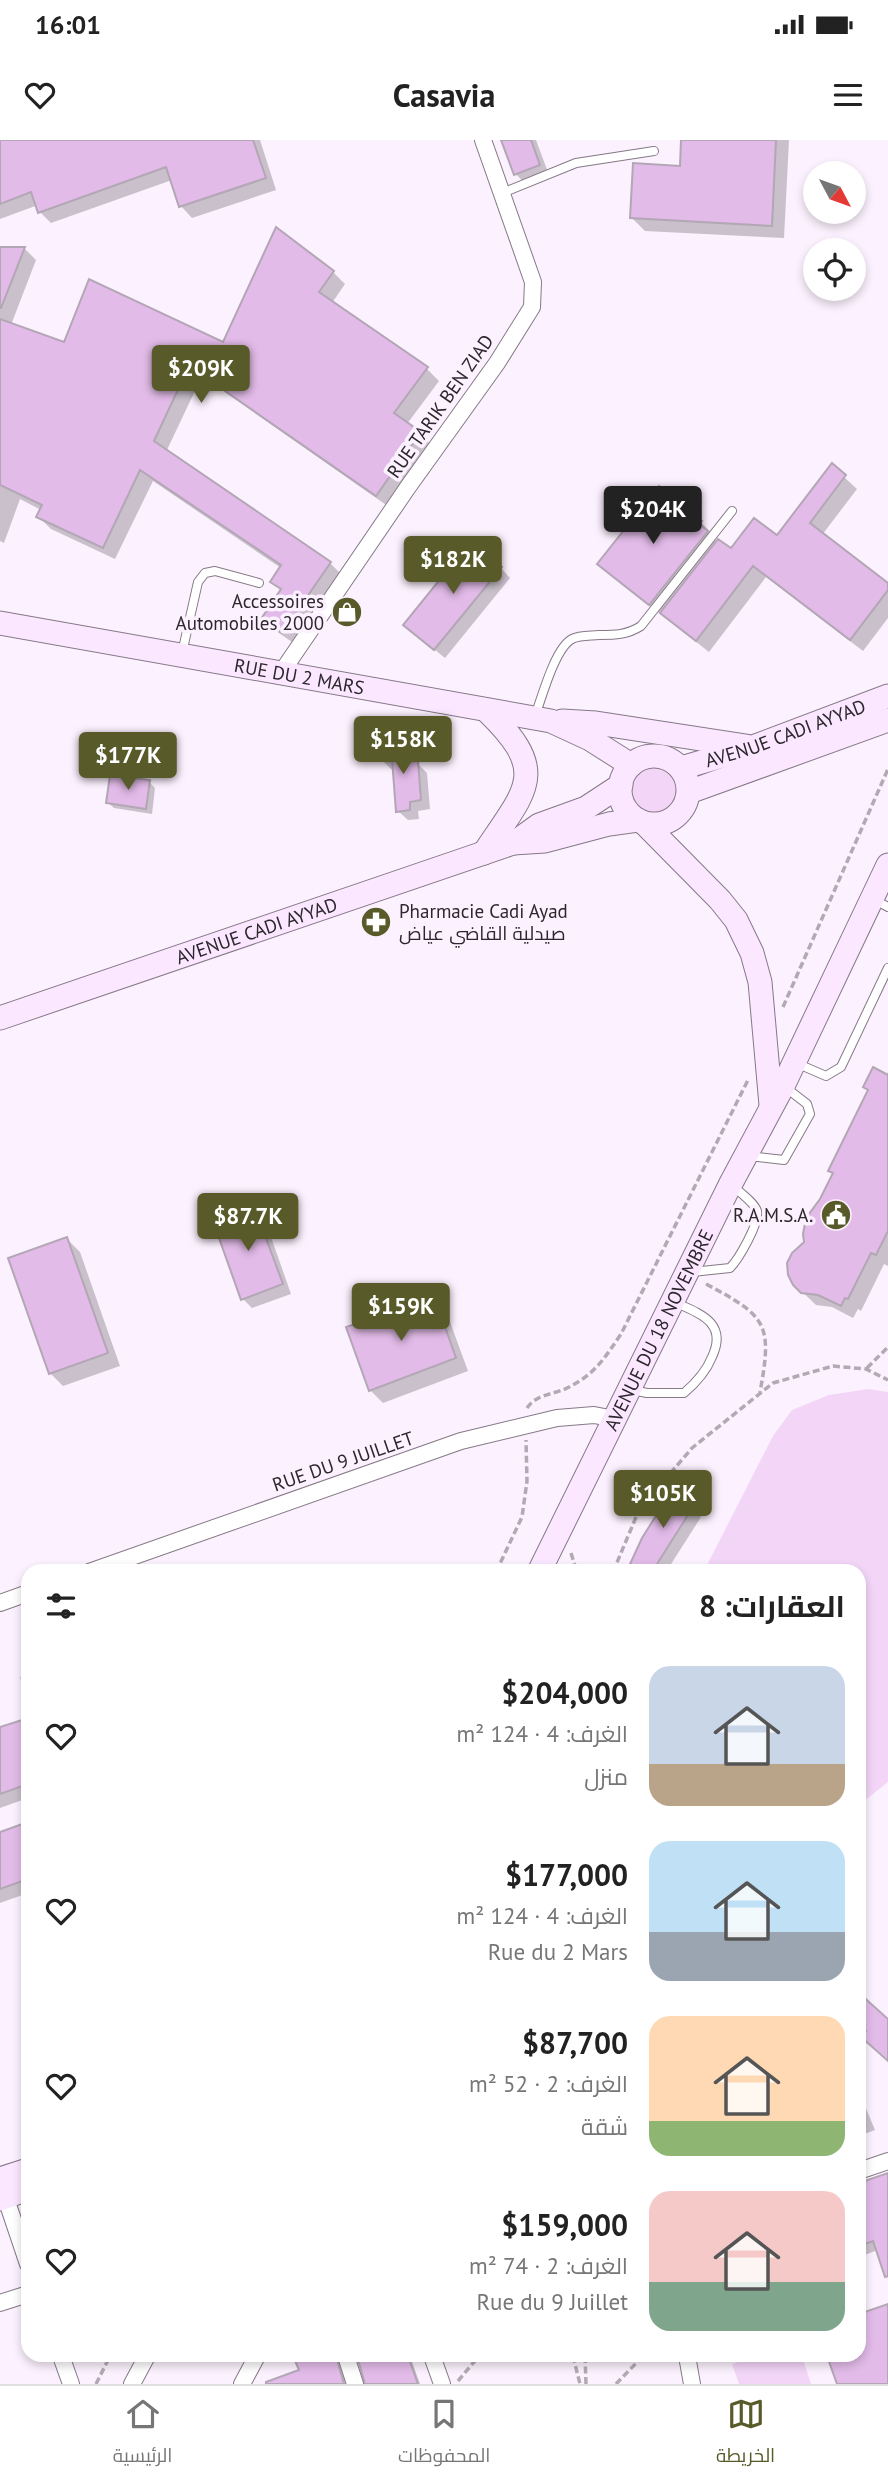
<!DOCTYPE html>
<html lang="ar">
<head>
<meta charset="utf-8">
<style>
  :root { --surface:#fff; --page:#f2f2f2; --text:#222; --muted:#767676; --line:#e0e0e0; --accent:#585b29 }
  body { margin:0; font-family:"PT Sans",Cairo,sans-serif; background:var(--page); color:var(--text); direction:rtl; height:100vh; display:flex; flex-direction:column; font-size:26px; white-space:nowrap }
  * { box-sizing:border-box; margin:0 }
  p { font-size:23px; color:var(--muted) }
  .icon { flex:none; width:38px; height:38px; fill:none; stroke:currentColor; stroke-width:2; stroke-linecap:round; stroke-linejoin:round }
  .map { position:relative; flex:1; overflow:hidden; direction:ltr }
  .drawer { position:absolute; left:21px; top:1424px; width:845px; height:798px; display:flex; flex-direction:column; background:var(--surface); border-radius:21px; box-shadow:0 4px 10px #0003; direction:rtl }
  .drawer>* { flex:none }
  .needle { width:46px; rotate:131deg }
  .fabs { position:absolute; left:803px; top:21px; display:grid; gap:14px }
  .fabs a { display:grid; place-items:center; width:63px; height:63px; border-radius:50%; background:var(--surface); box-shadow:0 4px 10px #0003; font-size:35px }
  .price { position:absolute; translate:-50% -60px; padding:0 16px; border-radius:7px; background:var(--accent); color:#fff; font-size:23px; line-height:46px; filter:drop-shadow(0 2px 4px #0008) }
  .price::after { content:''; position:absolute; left:50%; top:42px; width:21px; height:16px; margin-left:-10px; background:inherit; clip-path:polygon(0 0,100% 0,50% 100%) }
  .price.active { background:#222; color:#fff }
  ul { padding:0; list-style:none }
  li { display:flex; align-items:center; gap:21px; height:175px; padding:0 21px }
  li span { display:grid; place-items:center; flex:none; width:196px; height:140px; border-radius:21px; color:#555 }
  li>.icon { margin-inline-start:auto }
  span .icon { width:84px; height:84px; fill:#fffc; stroke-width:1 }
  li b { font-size:30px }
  h2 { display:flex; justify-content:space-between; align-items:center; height:84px; padding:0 21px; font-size:30px }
  .status { display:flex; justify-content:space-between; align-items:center; height:49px; padding:0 35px; background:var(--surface); direction:ltr }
  .status svg { height:19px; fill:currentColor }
  header { display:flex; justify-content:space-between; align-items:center; height:91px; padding:0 21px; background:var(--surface); font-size:32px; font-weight:600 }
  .tabs { display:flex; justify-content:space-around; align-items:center; height:98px; border-top:2px solid var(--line); background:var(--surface); font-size:19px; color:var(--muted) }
  .tabs a { display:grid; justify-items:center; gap:4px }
  .tabs .active { color:var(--accent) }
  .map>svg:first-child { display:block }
  .green { fill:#f2d5f7 }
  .shadow { fill:#0003 }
  .building { fill:#e2bbe8; stroke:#b3a6b5; stroke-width:2 }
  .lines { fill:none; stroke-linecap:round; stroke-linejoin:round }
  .lane-casing { stroke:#857986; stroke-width:10 }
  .street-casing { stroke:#857986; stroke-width:18 }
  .secondary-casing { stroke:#857986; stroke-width:25 }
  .path { stroke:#b2a9b4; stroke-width:3.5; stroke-dasharray:7 3.5; stroke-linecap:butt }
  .lane { stroke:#fff; stroke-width:8 }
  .street { stroke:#fff; stroke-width:16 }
  .secondary { stroke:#fbe7ff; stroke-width:23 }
  .labels { text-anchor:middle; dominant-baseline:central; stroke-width:7; stroke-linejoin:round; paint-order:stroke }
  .street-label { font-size:19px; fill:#2c272c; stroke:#fcf1fe }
  .poi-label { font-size:19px; fill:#2c272c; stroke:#fcf1fe; text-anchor:end }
</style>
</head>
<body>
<div class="status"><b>16:01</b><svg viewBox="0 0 49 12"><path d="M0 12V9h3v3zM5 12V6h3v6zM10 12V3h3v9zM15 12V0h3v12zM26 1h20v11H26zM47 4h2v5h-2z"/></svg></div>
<header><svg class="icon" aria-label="menu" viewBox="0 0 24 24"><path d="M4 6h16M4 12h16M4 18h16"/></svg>Casavia<svg class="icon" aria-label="heart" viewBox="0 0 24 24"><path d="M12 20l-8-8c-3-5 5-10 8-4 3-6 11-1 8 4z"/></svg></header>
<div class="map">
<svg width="888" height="2244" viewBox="0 0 888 2244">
  <rect width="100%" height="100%" fill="#fcf1fe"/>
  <!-- green -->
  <path class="green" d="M625 651a29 29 0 1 1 58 0a29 29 0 1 1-58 0Z
    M868,1249l20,3v390l-29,23v-233l-155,-1 69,-135 19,-26 37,-15z
    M757,2216h45l9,28h-72l-7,-20z"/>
  <!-- shadow -->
  <path class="shadow" d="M0,0h260l16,50 -84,28 -11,-12 -9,-26 -121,43 -11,-11 -2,-7 -38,14z
    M503,0h33l13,35 -24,9 -9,-10z
    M683,0h106l-5,98 -139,-7 -13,-13 50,-50z
    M0,108h24l12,12 -25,65 54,20 159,-1 109,-72 12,12 -13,19 95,66 12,12 -32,43 25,21 -43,62 -187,-131 -36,76 164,111 12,12 -47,69 -19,-13 -13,-12 19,-28 -10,-10 9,-13 -128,-87 -38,78 -64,-30 -13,-13 3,-6 -21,-11 -16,44 -4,-2z
    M832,326l25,23 -35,46 66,50v33l-25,33 -97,-74 -57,75 -97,-76 -13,-12 102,-42 12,13 -1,2 5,6 14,8 46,-13z
    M501,428l9,10 -65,80 -30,-24z
    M404,605l10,9v9h3l10,10 3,36 -12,2 1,8 -11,1 -10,-9 -3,-43 -4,1 -10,-10z
    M149,642l6,6 -3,26 -38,-6 -7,-6z
    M888,932v194l-4,-2 -23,47 -3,-2 -5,9 -21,-11 -16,-2 -22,-21 12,-42 16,-42z
    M254,1068l10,9 27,77 -39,14 -9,-9z
    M67,1099l13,13 40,114 -57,20 -13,-13z
    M433,1158l13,13 22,60 -85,32 -13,-13z
    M693,1357l9,9 -5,7 4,4 -35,55h-26l-8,-9z
    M28,1534v28l-8,-25z
    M28,1580v78l-28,10v-79z
    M28,1684v69l-28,10v-69z
    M859,1960l6,6 10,24 -16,6z
    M888,2035v104l-10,-29 -19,7v-72z
    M295,2216h49l3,28h-83l37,-13z
    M359,2216h51l10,28h-54z"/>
  <!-- building -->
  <path class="building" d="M0,0h253l13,38 -87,29 -13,-40 -128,46 -7,-21 -31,12z
    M501,0h30l9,25 -26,10z
    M681,0h95l-4,86 -142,-8 3,-55 47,3z
    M276,87l58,44 -15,21 109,75 -34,46 27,19 -45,64 -187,-130 -35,75 177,121 -49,71 -21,-14 20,-30 -11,-7 11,-17 -141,-95 -37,78 -67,-31 6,-12 -42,-20v-166l64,23 25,-63 134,63z
    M0,107h25l-24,61h-1z
    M832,323l14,12 -36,48 78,60v7l-38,50 -97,-74 -57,75 -36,-28 58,-74 13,9 23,-30 23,17z
    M659,346l43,35 -3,3 9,7 -59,74 -52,-41z
    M471,401l31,26 -68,83 -31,-25z
    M405,603l1,19 12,-1 3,39 -11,2v8l-14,2 -4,-53 -12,1 -1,-15z
    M110,635l40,5 -4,29 -40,-6z
    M873,927l15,8v156l-12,24 -5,-2 -23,46 -3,-1 -4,8 -23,-11 -17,-2 -8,-8 -5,-10 -1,-12 5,-10 12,-11 -1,-8 3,-16 14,-19 13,-26 -5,-2 40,-81 -5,-3z
    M254,1066l29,78 -42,16 -28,-79z
    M67,1097l41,116 -59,21 -41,-116z
    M434,1156l22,62 -87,33 -23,-64z
    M676,1344l18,12 -5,8 4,3 -41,65h-7l-15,-8 12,-26z
    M28,1578v66l-28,10v-67z
    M28,1682v57l-28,10v-57z
    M859,1853l29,26v42l-27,-24 5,-6 -7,-7z
    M888,2033v103l-3,1 -12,-36 -14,5v-63z
    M888,2164v80h-51l-10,-28h32v-42z
    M293,2216h43l8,28h-78v-2l33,-12z
    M357,2216h51l10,28h-53z"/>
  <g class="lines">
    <!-- lane casing -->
    <g class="lane-casing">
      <path id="lane" d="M502,53l74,-30 78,-12
        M182,513l16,-71 7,-9 10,-2 44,12
        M535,576c7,-19 20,-68 37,-77 8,-4 19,-3 27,-4 16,0 28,0 42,-9l91,-115
        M875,760l13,7
        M796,923l30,13 15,-9 47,-99
        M749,1016l35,4 26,-46 -3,-10 -22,-17
        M692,1132l38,-4c8,-8 30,-45 27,-57 -3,-9 -17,-18 -24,-25
        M632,1250l15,3h37c13,-11 22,-21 28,-36 16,-34 -11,-43 -38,-55"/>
    </g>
    <!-- street casing -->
    <g class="street-casing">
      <path id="street" d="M281,533l127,-186 89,-124 35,-56 1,-25 -50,-142
        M89,1432l372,-131 96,-23 37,-3 21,4
        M0,1463l28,-10
        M859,2031l29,-10
        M3,2050l25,74
        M0,2163l28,-9
        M61,2216l10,28
        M346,2216l9,28
        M432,2216l10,28
        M687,2216l5,28
        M132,2244l15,-28
        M242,2244l15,-28"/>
    </g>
    <!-- secondary casing -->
    <g class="secondary-casing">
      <g id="secondary">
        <path id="s1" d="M0,483l551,98 39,18 41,26"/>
        <path d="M562,581l34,2 150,23"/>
        <circle cx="654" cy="650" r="34"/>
        <path id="s2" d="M681,628l72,-21 135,-51"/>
        <path d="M689,652l199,-72"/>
        <path d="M644,683l76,77 16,20 16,33 8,29 11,123"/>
        <path d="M514,703l25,-18 47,-17 35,-23"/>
        <path d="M484,713c42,-64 67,-80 3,-142"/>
        <path id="s3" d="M0,878l513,-175 32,-2 64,-17 29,-4"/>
        <path id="s4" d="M539,1432l191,-387 53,-99 105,-221"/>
        <path d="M0,2039l28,-9"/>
        <path d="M0,2059l28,-10"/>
      </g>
    </g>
    <!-- path -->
    <path class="path" d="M783,867l105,-238
      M706,1144c60,32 67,39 54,108
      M867,1228l21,-21
      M527,1268c10,-15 29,-13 44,-22 25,-13 35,-30 50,-52l127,-254
      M571,1413l6,19
      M496,1432l26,-55 5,-36 -1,-41
      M613,1432l26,-62 53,-62 81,-65 60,-17 33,3 22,11
      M573,2216l7,28
      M585,2216l1,28
      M458,2241l21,-25
      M96,2244l14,-28
      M616,2244l27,-28"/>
    <!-- lane -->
    <use href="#lane" class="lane"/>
    <!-- street -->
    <use href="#street" class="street"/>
    <!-- secondary -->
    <use href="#secondary" class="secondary"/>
  </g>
  <!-- icons -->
  <defs>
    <g id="shop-disc" transform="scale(1.575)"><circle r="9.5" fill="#585b29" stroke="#fcf1fe"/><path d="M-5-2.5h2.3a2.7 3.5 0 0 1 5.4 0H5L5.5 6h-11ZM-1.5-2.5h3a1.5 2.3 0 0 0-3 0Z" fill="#fff"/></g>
    <g id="pharmacy-disc" transform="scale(1.575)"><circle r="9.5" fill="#585b29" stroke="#fcf1fe"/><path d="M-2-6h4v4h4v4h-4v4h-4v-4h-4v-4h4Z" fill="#fff"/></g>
    <g id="civic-disc" transform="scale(1.575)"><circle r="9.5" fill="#585b29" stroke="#fcf1fe"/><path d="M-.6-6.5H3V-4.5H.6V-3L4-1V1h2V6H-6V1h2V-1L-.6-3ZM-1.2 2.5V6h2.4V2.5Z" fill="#fff"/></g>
  </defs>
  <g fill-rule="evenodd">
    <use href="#shop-disc" x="347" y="472"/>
    <use href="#pharmacy-disc" x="376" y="782"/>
    <use href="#civic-disc" x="836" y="1075"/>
  </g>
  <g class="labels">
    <!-- street labels -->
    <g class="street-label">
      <text transform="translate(440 266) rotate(-55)">RUE TARIK BEN ZIAD</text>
      <text stroke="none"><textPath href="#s1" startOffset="304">RUE DU 2 MARS</textPath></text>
      <text stroke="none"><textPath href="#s2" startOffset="110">AVENUE CADI AYYAD</textPath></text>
      <text stroke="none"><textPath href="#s3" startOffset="271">AVENUE CADI AYYAD</textPath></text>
      <text stroke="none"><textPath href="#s4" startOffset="270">AVENUE DU 18 NOVEMBRE</textPath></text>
      <text transform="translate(343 1321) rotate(-19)">RUE DU 9 JUILLET</text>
    </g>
    <!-- poi labels -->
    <g class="poi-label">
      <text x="324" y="461">Accessoires<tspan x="324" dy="22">Automobiles 2000</tspan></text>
      <text x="399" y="771" text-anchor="start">Pharmacie Cadi Ayad<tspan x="399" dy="22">صيدلية القاضي عياض</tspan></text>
      <text x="813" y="1075">R.A.M.S.A.</text>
    </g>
  </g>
</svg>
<div class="fabs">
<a><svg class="needle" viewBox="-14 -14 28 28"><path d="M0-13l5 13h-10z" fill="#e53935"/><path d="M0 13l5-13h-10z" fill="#767676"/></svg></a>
<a><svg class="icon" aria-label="locate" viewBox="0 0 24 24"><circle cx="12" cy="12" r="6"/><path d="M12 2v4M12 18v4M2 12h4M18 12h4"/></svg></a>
</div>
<b class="price" style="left:201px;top:265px">$209K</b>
<b class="price active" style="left:653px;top:406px">$204K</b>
<b class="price" style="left:453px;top:456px">$182K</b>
<b class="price" style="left:403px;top:636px">$158K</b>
<b class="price" style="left:128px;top:652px">$177K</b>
<b class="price" style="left:248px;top:1113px">$87.7K</b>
<b class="price" style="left:401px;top:1203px">$159K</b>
<b class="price" style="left:663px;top:1390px">$105K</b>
<section class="drawer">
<h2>العقارات: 8<svg class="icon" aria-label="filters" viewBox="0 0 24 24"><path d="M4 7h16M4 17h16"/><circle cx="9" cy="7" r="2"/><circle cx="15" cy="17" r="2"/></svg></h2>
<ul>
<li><span style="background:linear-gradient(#c9d6e8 70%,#b9a48a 0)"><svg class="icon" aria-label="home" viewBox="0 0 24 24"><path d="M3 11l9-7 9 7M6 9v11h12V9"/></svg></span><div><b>$204,000</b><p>الغرف: 4 · 124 m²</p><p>منزل</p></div><svg class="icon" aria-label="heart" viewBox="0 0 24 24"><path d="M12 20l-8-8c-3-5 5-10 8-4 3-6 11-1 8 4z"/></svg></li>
<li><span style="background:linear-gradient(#bfe0f5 65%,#9aa5b1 0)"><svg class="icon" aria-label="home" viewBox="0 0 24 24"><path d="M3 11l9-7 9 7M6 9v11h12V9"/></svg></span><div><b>$177,000</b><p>الغرف: 4 · 124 m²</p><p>Rue du 2 Mars</p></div><svg class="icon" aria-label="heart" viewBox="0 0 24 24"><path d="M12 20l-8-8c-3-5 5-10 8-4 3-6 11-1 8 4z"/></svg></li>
<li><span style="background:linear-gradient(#ffd9b3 75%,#8fb573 0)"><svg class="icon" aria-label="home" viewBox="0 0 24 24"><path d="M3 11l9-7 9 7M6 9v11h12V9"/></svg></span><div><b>$87,700</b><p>الغرف: 2 · 52 m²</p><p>شقة</p></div><svg class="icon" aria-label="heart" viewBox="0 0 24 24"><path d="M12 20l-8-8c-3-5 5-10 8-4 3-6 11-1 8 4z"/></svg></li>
<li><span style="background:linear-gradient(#f6c9c9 65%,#7fa58c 0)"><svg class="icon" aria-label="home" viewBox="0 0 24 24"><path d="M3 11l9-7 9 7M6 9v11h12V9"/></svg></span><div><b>$159,000</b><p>الغرف: 2 · 74 m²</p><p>Rue du 9 Juillet</p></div><svg class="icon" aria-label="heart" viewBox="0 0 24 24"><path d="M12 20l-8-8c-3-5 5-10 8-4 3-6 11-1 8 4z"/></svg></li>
</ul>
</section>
</div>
<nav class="tabs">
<a class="active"><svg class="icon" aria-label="map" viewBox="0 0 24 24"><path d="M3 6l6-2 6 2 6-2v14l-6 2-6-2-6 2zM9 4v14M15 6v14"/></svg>الخريطة</a>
<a><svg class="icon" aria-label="saved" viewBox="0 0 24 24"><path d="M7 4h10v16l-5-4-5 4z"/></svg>المحفوظات</a>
<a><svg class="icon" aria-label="home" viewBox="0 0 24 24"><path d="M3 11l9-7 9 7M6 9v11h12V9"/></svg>الرئيسية</a>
</nav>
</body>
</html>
